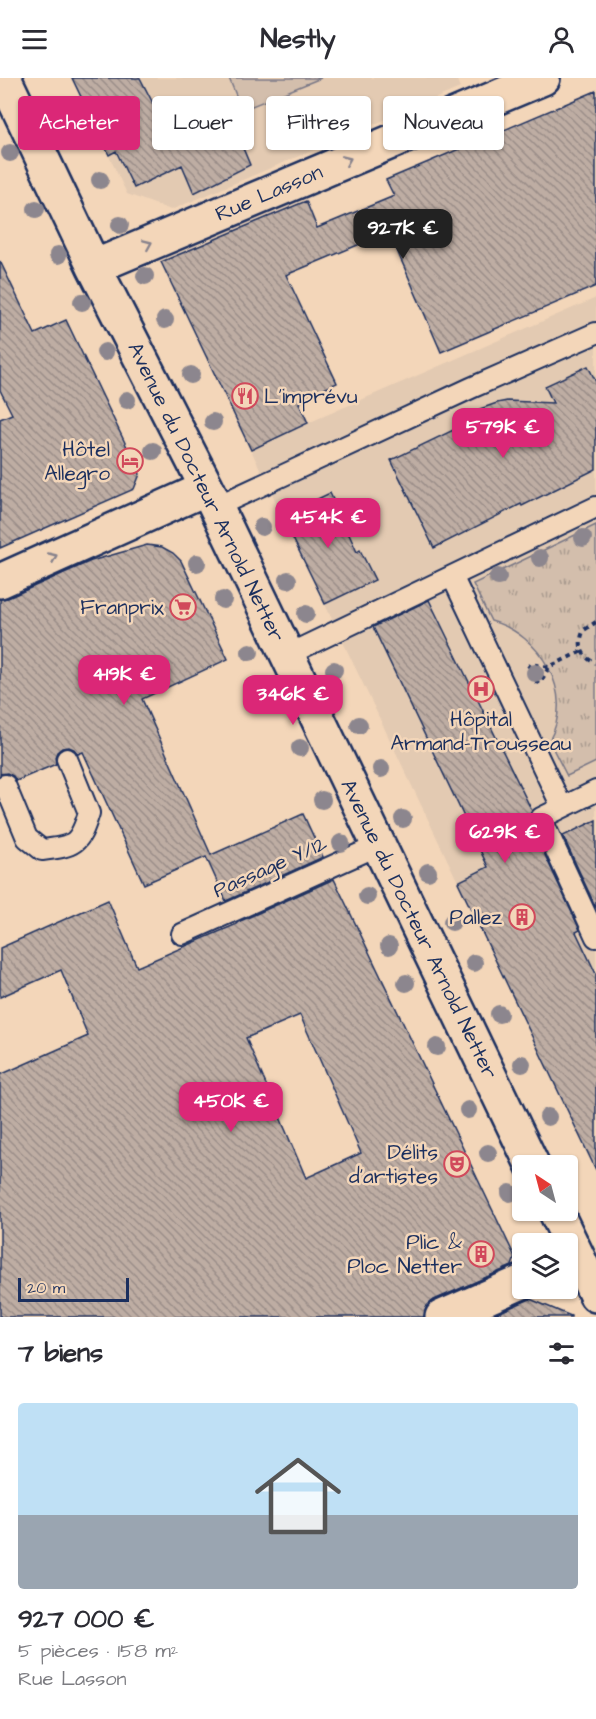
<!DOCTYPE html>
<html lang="fr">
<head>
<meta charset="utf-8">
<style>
  :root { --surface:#fff; --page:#f7f7f7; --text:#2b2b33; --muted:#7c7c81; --line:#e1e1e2; --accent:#db2777 }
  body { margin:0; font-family:"Architects Daughter",sans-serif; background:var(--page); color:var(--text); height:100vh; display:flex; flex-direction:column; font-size:22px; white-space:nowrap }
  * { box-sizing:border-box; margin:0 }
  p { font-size:20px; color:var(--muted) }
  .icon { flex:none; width:33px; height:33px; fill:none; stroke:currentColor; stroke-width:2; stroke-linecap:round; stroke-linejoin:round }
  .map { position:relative; height:1239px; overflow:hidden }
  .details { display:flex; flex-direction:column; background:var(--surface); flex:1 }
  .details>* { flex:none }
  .hud { position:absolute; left:18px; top:18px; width:561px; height:54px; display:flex; gap:12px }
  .needle { width:39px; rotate:324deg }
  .controls { position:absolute; left:512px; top:1077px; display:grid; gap:12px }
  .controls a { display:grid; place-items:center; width:66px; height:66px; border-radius:6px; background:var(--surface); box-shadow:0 2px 4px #0004; font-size:30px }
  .scale { position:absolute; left:18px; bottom:15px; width:111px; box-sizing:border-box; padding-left:6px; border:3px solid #1b2f5e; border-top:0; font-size:16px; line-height:21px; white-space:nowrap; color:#1b2f5e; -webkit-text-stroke:4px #f3d6b9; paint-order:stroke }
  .price { position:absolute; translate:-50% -51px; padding:0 14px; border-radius:12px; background:var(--accent); color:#fff; font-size:20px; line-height:39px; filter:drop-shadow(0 2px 3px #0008) }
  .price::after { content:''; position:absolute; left:50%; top:36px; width:18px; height:14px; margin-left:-9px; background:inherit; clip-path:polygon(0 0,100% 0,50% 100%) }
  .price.active { background:#222; color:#fff }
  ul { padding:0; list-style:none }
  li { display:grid; align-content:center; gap:12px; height:318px; padding:0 18px }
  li+li { border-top:2px solid var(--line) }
  li span { display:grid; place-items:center; height:186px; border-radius:6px; color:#555 }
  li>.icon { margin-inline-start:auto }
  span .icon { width:108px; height:108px; fill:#fffc; stroke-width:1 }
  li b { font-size:26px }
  h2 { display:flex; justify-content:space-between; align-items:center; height:72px; padding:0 18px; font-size:26px }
  .chip { padding:0 21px; border-radius:6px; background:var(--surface); box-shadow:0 2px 4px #0004; font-size:21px; line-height:54px }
  .chip.active { background:var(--accent); color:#fff }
  header { display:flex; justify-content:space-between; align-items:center; height:78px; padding:0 18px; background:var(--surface); font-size:27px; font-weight:700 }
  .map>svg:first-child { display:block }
  .built { fill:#e3cab2 }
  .grass { fill:url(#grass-tufts); stroke:#777685; stroke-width:1.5 }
  .pitch { fill:#d3beac; stroke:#777685; stroke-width:1.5 }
  .building { fill:url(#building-back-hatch); stroke:#1b2f5e; stroke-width:1.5; fill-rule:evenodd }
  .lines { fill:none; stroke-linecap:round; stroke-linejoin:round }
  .lane-casing { stroke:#1b2f5e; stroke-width:24 }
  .street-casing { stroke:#1b2f5e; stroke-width:38 }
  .path { stroke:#1b2f5e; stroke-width:4; stroke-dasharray:4.5 4.5; stroke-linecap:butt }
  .lane { stroke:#f3d6b9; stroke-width:20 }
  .street { stroke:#f3d6b9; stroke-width:33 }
  .tree { fill:#8c868e }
  .oneway { stroke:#87828c }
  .labels { text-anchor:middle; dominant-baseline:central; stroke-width:5; stroke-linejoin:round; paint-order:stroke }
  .street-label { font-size:21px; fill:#1b2f5e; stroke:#f3d6b9 }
  .poi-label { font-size:21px; fill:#1b2f5e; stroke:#f3d6b9; text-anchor:end }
</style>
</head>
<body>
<header><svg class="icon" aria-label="menu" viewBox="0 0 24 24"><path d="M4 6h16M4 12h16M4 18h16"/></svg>Nestly<svg class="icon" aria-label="person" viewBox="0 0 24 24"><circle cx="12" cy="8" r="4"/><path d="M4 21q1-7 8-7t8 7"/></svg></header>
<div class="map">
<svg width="596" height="1239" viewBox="0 0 596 1239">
  <defs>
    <pattern id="grass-tufts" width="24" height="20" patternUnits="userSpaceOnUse" patternTransform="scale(1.5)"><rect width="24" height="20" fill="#d3beac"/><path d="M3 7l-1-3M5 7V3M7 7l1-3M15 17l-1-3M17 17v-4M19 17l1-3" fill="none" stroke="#aa9b8f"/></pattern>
    <pattern id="building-back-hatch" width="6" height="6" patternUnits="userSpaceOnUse" patternTransform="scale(1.5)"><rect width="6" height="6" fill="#beada3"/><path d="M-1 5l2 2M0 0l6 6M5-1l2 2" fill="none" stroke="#9a8d88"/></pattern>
  </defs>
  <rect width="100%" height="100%" fill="#f3d6b9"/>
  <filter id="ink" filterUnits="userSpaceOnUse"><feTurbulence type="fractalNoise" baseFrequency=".0167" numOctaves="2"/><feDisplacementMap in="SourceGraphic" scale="12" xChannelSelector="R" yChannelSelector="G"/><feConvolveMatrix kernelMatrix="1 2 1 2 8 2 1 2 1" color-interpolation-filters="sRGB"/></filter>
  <g filter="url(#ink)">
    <!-- built -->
    <path class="built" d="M72,0h384l4,10 -289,122 -44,-16z
      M596,220v872l-345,-720 57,-27z"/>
    <!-- grass -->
    <path class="grass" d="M596,447v237l-29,14 -18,-35c27,-48 -9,-107 -58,-120l-18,-37z"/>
    <!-- pitch -->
    <path class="pitch" d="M229,0h92l-79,32z"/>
    <!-- building -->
    <path class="building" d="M72,0h68l34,66 56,-27 20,48 -56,28 -12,-28 -48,23 -18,-37 -7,4z
      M596,13v195l-155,66 -52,-120 -103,43 51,108 -30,14 1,2 -9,4 9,20 -57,27 -90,-188 145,-61 11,27 77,-32 -8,-16z
      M0,183l35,73 31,-14 74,154 -6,15 -134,59v-129l12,-5 -12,-24z
      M588,288l8,16v87l-74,37 -1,-2 -87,44 -43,-88 73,-35 16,-16 17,-6 10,-2 46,2 -8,-17z
      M330,415l27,59 3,-2 15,30 -50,24 -43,-88z
      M147,467l15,2 11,6 8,8 47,98 -86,40 69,156 92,-41 20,43 -97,44 -20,-44 -62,27 -61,-132 -5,2 -4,-5 -5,-2 -7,1 -5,4 -2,5 1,7 -40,17 -3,-5 -6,-3 -7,1v-175l8,-1 83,-37z
      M429,522l103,211 -3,5 1,7 50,107 -4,2 20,42v196l-138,-288 30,-15 -115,-240z
      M596,742v88l-33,-72z
      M334,801l181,378 -3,9 -78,34 -7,6 -3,11h-424v-242l88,-39 -27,-66 -61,27v-49l108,-48 29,67 100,-43 -1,-1zM300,937l61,138 -55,25 -60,-140z
      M530,1221l41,17v1h-82z"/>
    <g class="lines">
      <!-- lane casing -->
      <g class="lane-casing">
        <path id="lane" d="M215,429l256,-119 125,-55
          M287,577l165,-79
          M5,707l22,53 15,12c33,-4 37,-5 47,-37l-22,-54
          M596,713l-55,27 55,119
          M562,729l-110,-231 144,-69
          M182,856l197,-89"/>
      </g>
      <!-- street casing -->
      <g class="street-casing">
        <path id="street" d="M4,0l90,189 113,221 326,678
          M94,189l449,-189
          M0,503l207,-93
          M555,1132l41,85
          M442,1239l80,-35"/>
      </g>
      <!-- path -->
      <path class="path" d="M596,544l-12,8c-7,13 -3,28 12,33
        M528,590l3,-4 18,3 33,-16
        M535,604l5,1 9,-16"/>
      <!-- lane -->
      <use href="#lane" class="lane"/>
      <!-- street -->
      <use href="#street" class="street"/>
    </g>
    <!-- trees -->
    <g class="tree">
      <circle cx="75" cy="51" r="9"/>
      <circle cx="10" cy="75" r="9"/>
      <circle cx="100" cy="102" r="9"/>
      <circle cx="36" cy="131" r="9"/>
      <circle cx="120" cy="147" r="9"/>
      <circle cx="58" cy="177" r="9"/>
      <circle cx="145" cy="198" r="9"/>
      <circle cx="82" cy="224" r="9"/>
      <circle cx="165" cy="242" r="9"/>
      <circle cx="105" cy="274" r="9"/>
      <circle cx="191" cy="297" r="9"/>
      <circle cx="127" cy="322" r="9"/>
      <circle cx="213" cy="344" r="9"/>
      <circle cx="153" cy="373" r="9"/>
      <circle cx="262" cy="449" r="9"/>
      <circle cx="583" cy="460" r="9"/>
      <circle cx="540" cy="480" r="9"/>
      <circle cx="197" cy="485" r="9"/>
      <circle cx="498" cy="499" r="9"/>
      <circle cx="288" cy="502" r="9"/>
      <circle cx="223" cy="522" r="9"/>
      <circle cx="306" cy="536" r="9"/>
      <circle cx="250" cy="574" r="9"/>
      <circle cx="334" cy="592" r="9"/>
      <circle cx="535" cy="595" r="9"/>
      <circle cx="276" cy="624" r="9"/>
      <circle cx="359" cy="647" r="9"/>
      <circle cx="300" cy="670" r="9"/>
      <circle cx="381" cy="691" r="9"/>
      <circle cx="322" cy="722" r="9"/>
      <circle cx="403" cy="741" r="9"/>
      <circle cx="341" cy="765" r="9"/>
      <circle cx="428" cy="794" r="9"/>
      <circle cx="367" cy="818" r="9"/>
      <circle cx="452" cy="844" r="9"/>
      <circle cx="389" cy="868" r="9"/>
      <circle cx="474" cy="885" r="9"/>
      <circle cx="406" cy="905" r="9"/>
      <circle cx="499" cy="936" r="9"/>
      <circle cx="437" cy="969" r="9"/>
      <circle cx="522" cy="986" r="9"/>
      <circle cx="468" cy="1032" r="9"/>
      <circle cx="548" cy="1039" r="9"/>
      <circle cx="488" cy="1075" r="9"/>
      <circle cx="510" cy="1115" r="9"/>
    </g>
    <!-- one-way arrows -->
    <defs><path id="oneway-chevron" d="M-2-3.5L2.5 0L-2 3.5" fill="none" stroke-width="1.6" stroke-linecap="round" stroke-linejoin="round" transform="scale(1.5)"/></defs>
    <g class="oneway">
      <use href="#oneway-chevron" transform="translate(347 82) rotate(-23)"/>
      <use href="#oneway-chevron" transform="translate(148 166) rotate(-23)"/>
      <use href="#oneway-chevron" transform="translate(53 479) rotate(-24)"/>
    </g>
  </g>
  <!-- icons -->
  <defs>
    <g id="restaurant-ring" transform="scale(1.35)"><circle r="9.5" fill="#f3d6b9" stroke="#d1495b" stroke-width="1.5"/><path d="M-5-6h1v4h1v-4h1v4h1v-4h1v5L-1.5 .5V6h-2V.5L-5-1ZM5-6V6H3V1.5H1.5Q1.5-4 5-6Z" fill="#d1495b"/></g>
    <g id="hotel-ring" transform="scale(1.35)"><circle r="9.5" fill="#f3d6b9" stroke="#d1495b" stroke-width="1.5"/><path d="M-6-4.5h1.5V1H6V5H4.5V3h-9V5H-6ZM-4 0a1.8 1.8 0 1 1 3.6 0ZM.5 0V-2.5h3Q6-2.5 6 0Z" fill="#d1495b"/></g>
    <g id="supermarket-ring" transform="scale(1.35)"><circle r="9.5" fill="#f3d6b9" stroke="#d1495b" stroke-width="1.5"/><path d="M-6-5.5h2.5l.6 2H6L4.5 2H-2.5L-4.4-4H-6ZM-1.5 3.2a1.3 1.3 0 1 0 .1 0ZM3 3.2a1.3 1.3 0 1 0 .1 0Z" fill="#d1495b"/></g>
    <g id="hospital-ring" transform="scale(1.35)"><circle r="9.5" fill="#f3d6b9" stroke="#d1495b" stroke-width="1.5"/><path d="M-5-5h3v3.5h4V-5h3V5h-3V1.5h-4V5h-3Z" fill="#d1495b"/></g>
    <g id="building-ring" transform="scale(1.35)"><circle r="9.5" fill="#f3d6b9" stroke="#d1495b" stroke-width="1.5"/><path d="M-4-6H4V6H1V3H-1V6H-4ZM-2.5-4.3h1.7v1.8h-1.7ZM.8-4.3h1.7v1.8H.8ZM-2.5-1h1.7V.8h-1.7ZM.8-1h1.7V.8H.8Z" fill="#d1495b"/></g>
    <g id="theatre-ring" transform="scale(1.35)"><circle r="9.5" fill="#f3d6b9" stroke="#d1495b" stroke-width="1.5"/><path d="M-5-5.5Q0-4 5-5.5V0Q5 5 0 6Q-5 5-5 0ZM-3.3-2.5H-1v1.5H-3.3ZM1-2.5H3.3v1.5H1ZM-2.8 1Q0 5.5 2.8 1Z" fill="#d1495b"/></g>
  </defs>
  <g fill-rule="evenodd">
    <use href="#restaurant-ring" x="245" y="318"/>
    <use href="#hotel-ring" x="130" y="383"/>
    <use href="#supermarket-ring" x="183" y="529"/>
    <use href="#hospital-ring" x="481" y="611"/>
    <use href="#building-ring" x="522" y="839"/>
    <use href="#theatre-ring" x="457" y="1086"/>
    <use href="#building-ring" x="481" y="1176"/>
  </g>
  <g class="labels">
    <!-- street labels -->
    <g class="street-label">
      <text transform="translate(269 115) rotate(-23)">Rue Lasson</text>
      <text transform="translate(206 414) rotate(64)">Avenue du Docteur Arnold Netter</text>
      <text transform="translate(270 789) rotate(-24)">Passage Y/12</text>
      <text transform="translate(419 851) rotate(64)">Avenue du Docteur Arnold Netter</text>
    </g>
    <!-- poi labels -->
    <g class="poi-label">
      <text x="264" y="318" text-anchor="start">L'imprévu</text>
      <text x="110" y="371">Hôtel<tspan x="110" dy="24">Allegro</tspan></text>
      <text x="164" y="529">Franprix</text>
      <text x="481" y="641" text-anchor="middle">Hôpital<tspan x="481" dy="24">Armand-Trousseau</tspan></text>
      <text x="502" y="839">Pallez</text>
      <text x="438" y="1074">Délits<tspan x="438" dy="24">d'artistes</tspan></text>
      <text x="462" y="1164">Plic &amp;<tspan x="462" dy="24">Ploc Netter</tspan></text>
    </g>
  </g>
</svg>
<div class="controls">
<a><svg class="needle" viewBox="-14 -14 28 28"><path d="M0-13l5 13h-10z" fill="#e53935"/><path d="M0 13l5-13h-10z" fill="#7c7c81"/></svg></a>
<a><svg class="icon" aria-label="layers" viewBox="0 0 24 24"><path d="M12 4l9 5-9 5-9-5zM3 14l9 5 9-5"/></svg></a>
</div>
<div class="scale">20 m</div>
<b class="price active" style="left:403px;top:182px">927K €</b>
<b class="price" style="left:503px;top:381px">579K €</b>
<b class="price" style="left:328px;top:471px">454K €</b>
<b class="price" style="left:124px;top:628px">419K €</b>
<b class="price" style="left:293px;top:648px">346K €</b>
<b class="price" style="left:505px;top:786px">629K €</b>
<b class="price" style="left:231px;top:1055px">450K €</b>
<div class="hud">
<a class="chip active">Acheter</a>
<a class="chip">Louer</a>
<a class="chip">Filtres</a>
<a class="chip">Nouveau</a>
</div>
</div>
<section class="details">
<h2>7 biens<svg class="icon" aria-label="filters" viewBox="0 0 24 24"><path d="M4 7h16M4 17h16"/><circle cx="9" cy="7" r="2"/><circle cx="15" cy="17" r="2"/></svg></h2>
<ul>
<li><span style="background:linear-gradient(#bfe0f5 60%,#9aa5b1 0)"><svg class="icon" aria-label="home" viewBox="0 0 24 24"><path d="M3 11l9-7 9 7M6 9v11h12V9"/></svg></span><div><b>927 000 €</b><p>5 pièces · 158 m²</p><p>Rue Lasson</p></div></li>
</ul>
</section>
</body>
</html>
